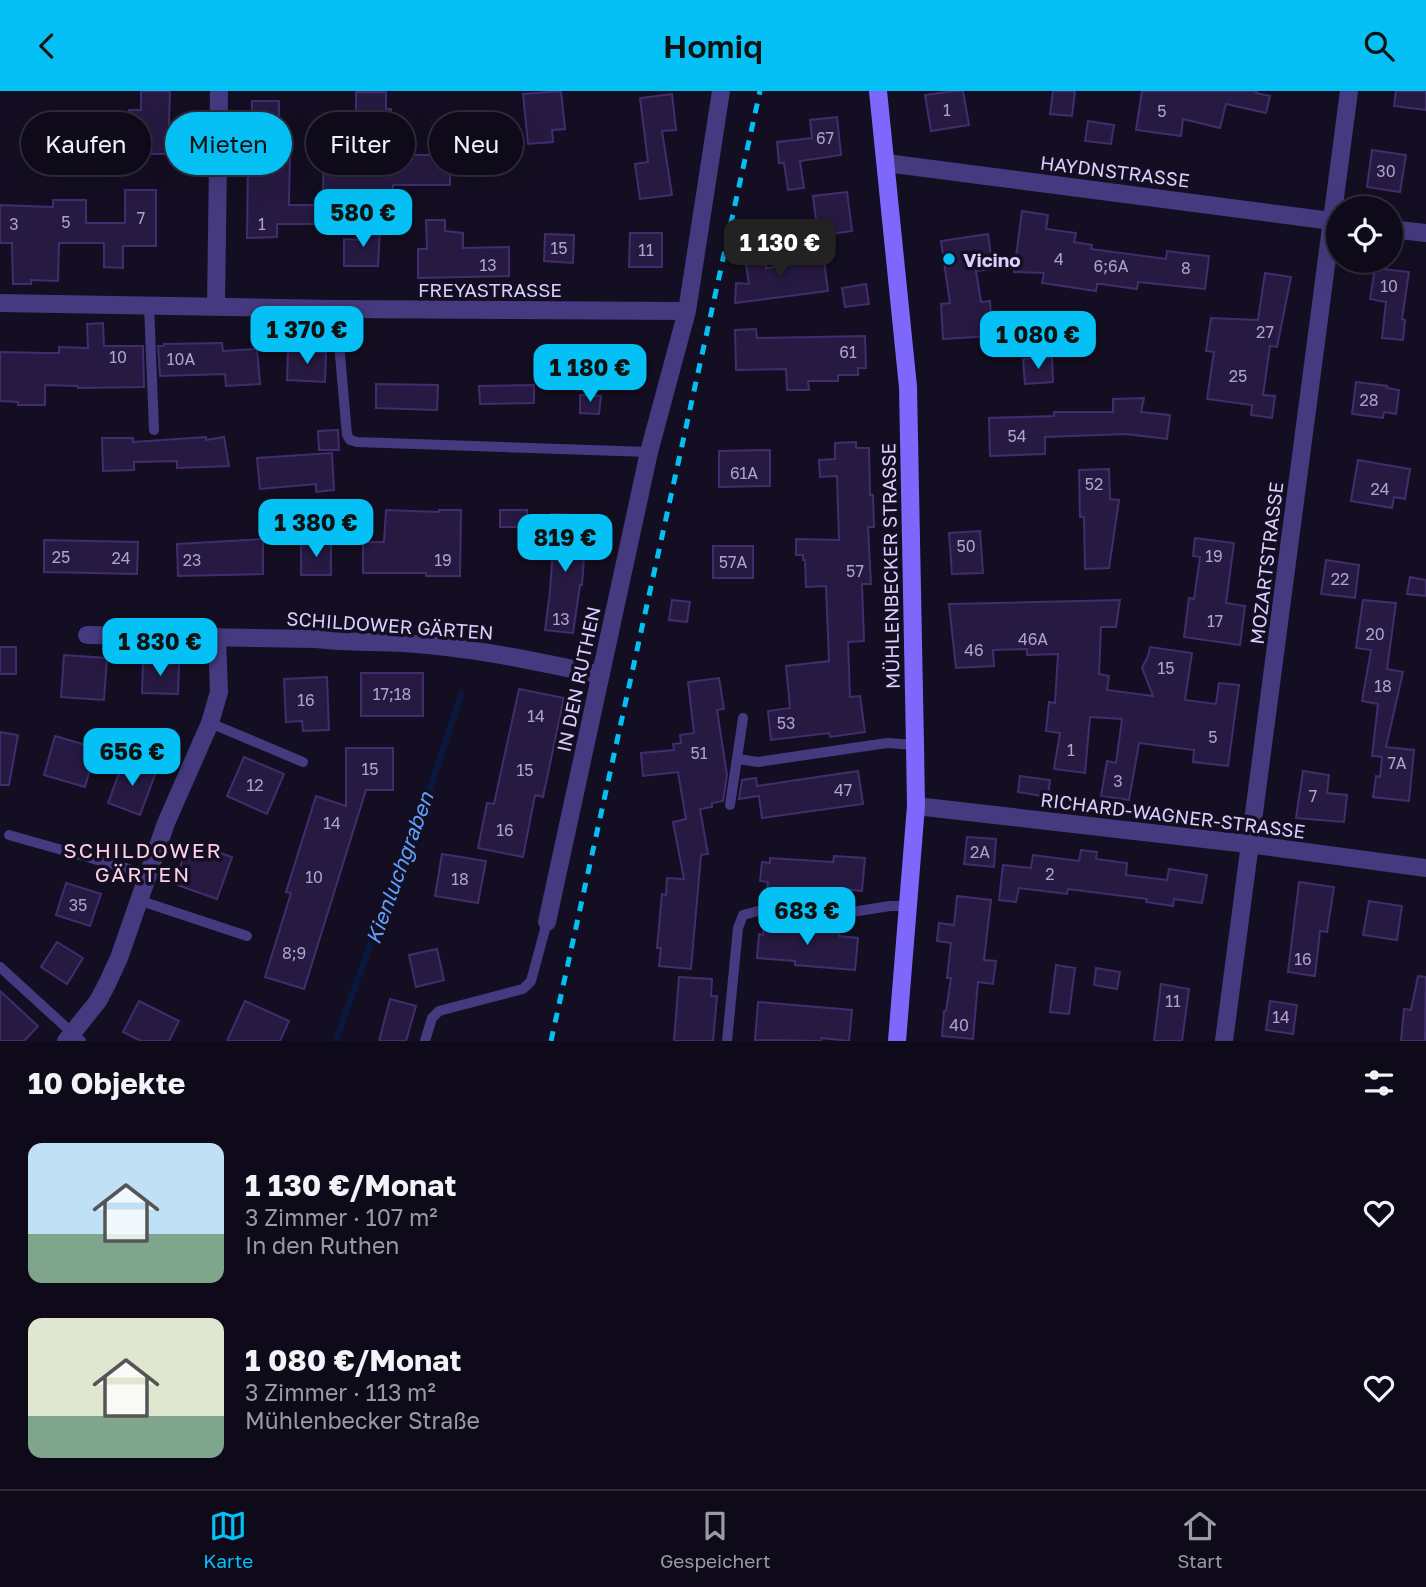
<!DOCTYPE html>
<html lang="de">
<head>
<meta charset="utf-8">
<style>
  :root { --surface:#0f0a1a; --page:#181323; --text:#f1f3f6; --muted:#9b9aa2; --line:#2f2b39; --accent:#04c0f5 }
  body { margin:0; font-family:"Golos Text",sans-serif; background:var(--page); color:var(--text); height:100vh; display:flex; flex-direction:column; font-size:26px; white-space:nowrap }
  * { box-sizing:border-box; margin:0 }
  p { font-size:23px; color:var(--muted) }
  .icon { flex:none; width:38px; height:38px; fill:none; stroke:currentColor; stroke-width:2; stroke-linecap:round; stroke-linejoin:round }
  .map { position:relative; height:950px; overflow:hidden }
  .side { display:flex; flex-direction:column; background:var(--surface); flex:1 }
  .side>* { flex:none }
  .top-card { position:absolute; left:21px; top:21px; width:700px; height:63px; display:flex; gap:14px }
  .buttons { position:absolute; left:1326px; top:105px; display:grid; gap:14px }
  .buttons a { display:grid; place-items:center; width:77px; height:77px; border-radius:50%; background:var(--surface); box-shadow:0 7px 28px #0002,0 0 0 2px var(--line); font-size:35px }
  .price { position:absolute; translate:-50% -60px; padding:0 16px; border-radius:14px; background:var(--accent); color:#111; font-size:23px; line-height:46px; filter:drop-shadow(0 2px 4px #0008) }
  .price::after { content:''; position:absolute; left:50%; top:42px; width:21px; height:16px; margin-left:-10px; background:inherit; clip-path:polygon(0 0,100% 0,50% 100%) }
  .price.active { background:#222; color:#fff }
  ul { padding:0; list-style:none }
  li { display:flex; align-items:center; gap:21px; height:175px; padding:0 28px }
  li span { display:grid; place-items:center; flex:none; width:196px; height:140px; border-radius:14px; color:#555 }
  li>.icon { margin-inline-start:auto }
  span .icon { width:84px; height:84px; fill:#fffc; stroke-width:1 }
  li b { font-size:30px }
  h2 { display:flex; justify-content:space-between; align-items:center; height:84px; padding:0 28px; font-size:30px }
  .chip { padding:0 24px; border-radius:32px; background:var(--surface); box-shadow:0 7px 28px #0002,0 0 0 2px var(--line); font-size:24px; line-height:63px }
  .chip.active { background:var(--accent); color:#111 }
  header { display:flex; justify-content:space-between; align-items:center; height:91px; padding:0 28px; background:var(--accent); color:#111; font-size:32px; font-weight:600 }
  .tabs { display:flex; justify-content:space-around; align-items:center; height:98px; border-top:2px solid var(--line); background:var(--surface); font-size:19px; color:var(--muted) }
  .tabs a { display:grid; justify-items:center; gap:4px }
  .tabs .active { color:var(--accent) }
  .map>svg:first-child { display:block }
  .lines { fill:none; stroke-linecap:round; stroke-linejoin:round }
  .stream { stroke:#0a173e; stroke-width:6 }
  .building { fill:#271a42; stroke:#412d6e; stroke-width:2 }
  .service { stroke:#453a80; stroke-width:10 }
  .minor { stroke:#453a80; stroke-width:18 }
  .secondary { stroke:#7e68fc; stroke-width:18 }
  .rail { stroke:#04c0f5; stroke-width:5; stroke-dasharray:10 9; stroke-linecap:butt }
  .poi-dot { fill:#04c0f5; stroke:#140e22; stroke-width:2.5 }
  .labels { text-anchor:middle; dominant-baseline:central; stroke-width:7; stroke-linejoin:round; paint-order:stroke }
  .number-label { font-size:16px; fill:#ada2cf }
  .street-label { font-size:19px; fill:#dacffe; stroke:#140e22 }
  .poi-label { font-size:19px; font-weight:bold; fill:#dacffe; stroke:#140e22; text-anchor:start }
  .neighbourhood-label { font-size:21px; letter-spacing:2px; fill:#fed1e8; stroke:#140e22 }
  .water-label { font-size:21px; font-style:italic; fill:#5fa0fc; stroke:#140e22 }
</style>
</head>
<body>
<header><svg class="icon" aria-label="back" viewBox="0 0 24 24"><path d="M15 5l-7 7 7 7"/></svg>Homiq<svg class="icon" aria-label="search" viewBox="0 0 24 24"><circle cx="10" cy="10" r="6"/><path d="M15 15l6 6"/></svg></header>
<div class="map">
<svg width="1426" height="950" viewBox="0 0 1426 950">
  <rect width="100%" height="100%" fill="#140e22"/>
  <g class="lines">
    <!-- stream -->
    <path class="stream" d="M336,950l59,-168 37,-91 29,-88"/>
  </g>
  <!-- building -->
  <path class="building" d="M141,0h29l-2,63h-40l1,-44h12z
    M561,0l4,38 -13,1 1,12 -25,2 -5,-50z
    M954,0h9l6,34 -38,6 -6,-36z
    M1053,0h22l-3,25 -22,-2z
    M1142,0h115l-1,2 14,3 -4,17 -40,-9 -6,24 -37,-9 -2,17 -45,-6z
    M1396,0h30v19l-32,-4z
    M356,1h30v17h5v32h22v14h37v30h-57v11l-70,-1 1,-42h32z
    M672,3l4,36 -14,1 10,64 -32,4 -5,-35 13,-2 -8,-64z
    M252,10h27v52h11l-1,52h39l-1,19h-50v13l-30,1 1,-85h4z
    M837,26l4,38 -41,6 4,27 -16,2 -4,-27h-5l-2,-21 35,-4 -2,-18z
    M1088,30l26,4 -3,19 -26,-3z
    M28,35h18v17h-18z
    M1372,59l34,5 -6,37 -33,-5z
    M125,99h31v56h-33v22l-19,-1v-24h-45l-1,38 -27,-1v4h-18l-1,-41h-12v-38l53,2v-7h33v23h39z
    M847,101l5,39 -34,5 -5,-40z
    M1022,120l26,4 -2,14 30,4 -2,9 18,3 -1,4 75,10 1,-8 42,5 -4,33 -67,-7 -1,7 -36,-5h-4l-1,7 -54,-8 2,-10 -30,-1z
    M426,129h19v11l18,2v15l46,-1v29l-91,2v-29h9z
    M361,137h19l-2,38h-34v-27l17,1z
    M630,142h32v34h-33z
    M545,143l29,1 -1,28 -29,-2z
    M988,143l5,35 -17,2 5,31 9,-1 2,35 -49,3 -2,-35 9,-1 -9,-62z
    M764,158l2,19 58,-8 4,31 -93,12 1,-20 13,1 -5,-32z
    M1375,177l34,4 -7,47 3,1 -2,20 -21,-2 4,-36 -16,-3z
    M1265,182l26,4 -14,70 -7,-1 -7,49 12,1 -3,22 -21,-3 1,-10 -45,-6 7,-47 -8,-1 5,-33 47,2z
    M866,193l3,20 -24,3 -3,-19z
    M103,232l1,23h39l1,41 -66,1v-2l-33,-1v20h-27v-3l-18,-1v-49l46,1h13v-6l29,1 -1,-24z
    M756,238l1,9 108,-2 1,32h-8v7h-20v6h-30l1,9h-22l-1,-21 -50,1 -1,-40z
    M222,252l1,8 34,-2 3,35 -34,2 -1,-12 -65,2 -2,-30h6v-2z
    M288,260l38,1 -1,30 -38,-2z
    M1052,267l1,24 -28,2 -2,-25z
    M1356,291l31,4v2l12,2 -3,24 -12,-2 -1,6 -31,-4z
    M376,293l62,1 -1,25 -61,-2z
    M534,294v18l-54,1 -1,-18z
    M580,304l21,1 -2,18 -19,-1z
    M1144,307l-3,14 29,3 -3,24 -42,-5 -80,3v17l-55,2 -1,-38 65,-2v-4h59v-13z
    M338,339l1,20h-20l-1,-19z
    M206,346v3l18,-3 5,29 -52,2v-7l-43,1v8l-31,1 -1,-33h31v4z
    M856,351v6h13l1,47h3l1,32h-6l3,57h-9l2,57 -16,1 2,55 10,-1 5,36 -35,5 -1,-4 -58,7 -3,-29 22,-3 -4,-42 43,-5 -3,-75 -20,1 -1,-27h-2v-5h-7v-16l43,1 -2,-64 -17,1 -1,-17 16,-1v-16z
    M770,359v36l-51,1v-36z
    M332,362l2,37 -18,2v-8l-56,5 -3,-31z
    M1358,369l52,9 -5,30 -11,-2 -2,11 -41,-7z
    M1109,378l1,30 9,1 -10,68 -24,1 -1,-52h-4l-1,-47z
    M386,419l53,2v-2h22l-1,66h-34v-3h-63v-31h21z
    M500,419h27v17h-27z
    M551,423l27,1 -2,28 9,1 -3,41h-2l-7,48 -28,-3 5,-38 4,-61h-4z
    M980,440l3,42 -31,1 -3,-41z
    M1195,447l39,5 -8,60 19,3 -5,39 -56,-8 5,-39 5,1 6,-42 -7,-1z
    M263,448v35l-85,2 -1,-32z
    M44,449l94,2 -1,32 -93,-2z
    M301,451h30v33h-30z
    M713,455h40v32h-40z
    M1326,469l33,5 -4,33 -34,-4z
    M1410,486l16,3v16l-19,-2z
    M672,509l18,2 -3,20 -18,-2z
    M1120,509l-4,27h-15l-2,47 10,2 -2,14 46,6 -11,-28 6,-12 2,-9 42,6 -7,47 31,4 3,-21 20,2 -11,81 -35,-4 1,-12 -55,-7 -10,57 -28,-4 6,-35 9,2 6,-44 -32,-2 -5,56 -31,-4 6,-36 -14,-2 3,-29 6,1 3,-49 -31,1v-6l-34,1 1,16 -38,2 -7,-64z
    M1363,509l33,3 -9,66 16,3 -17,75 28,3 -5,51 -36,-4 3,-21 4,1 2,-20 -10,-1 6,-52 -16,-3 9,-51 -15,-2z
    M0,556h16v27h-16z
    M64,564l43,3 -3,42 -43,-3z
    M143,571l36,1 -1,31 -36,-1z
    M361,582h62v43h-62z
    M327,586l2,53 -26,1 -1,-10 -16,1 -2,-43z
    M719,587l5,31 -7,1 10,65 -4,26 -11,2v4l-12,2 8,45 -7,1 -10,114 -32,-3 2,-18h-4l5,-54 4,1 1,-17 17,1 -11,-57 13,-3 -8,-47 -35,4 -2,-23 33,-3 -1,-6 8,-1 -1,-8 14,-2 -6,-51z
    M519,598l45,9 -21,99 -8,-2 -12,62 -45,-9 9,-45 7,1z
    M0,641l18,3 -9,50h-9z
    M55,645l41,12 -11,39 -41,-12z
    M346,657h47v42h-27l-62,199 -39,-12 26,-84 -5,-1 30,-96 30,10z
    M244,666l40,17 -17,40 -40,-18z
    M124,669l32,12 -16,43 -32,-12z
    M858,680l5,33 -101,14 -3,-22 -20,3 3,-19 14,-2 1,8z
    M1303,680l26,4 -2,18 20,2 -3,27 -48,-4z
    M1020,685l30,4 -2,17 -30,-5z
    M967,746l29,2 -2,28 -30,-3z
    M189,751l43,15 -15,42 -43,-15z
    M1081,759l16,2 -1,7 31,4 -1,12 41,5 2,-11 38,6 -5,28 -28,-4 -1,7 -27,-4 1,-3 -79,-10 -1,5 -48,-6 -3,14 -17,-2 4,-35 28,3 2,-13 46,6z
    M442,763l44,7 -8,42 -43,-7z
    M834,765l31,2 -3,33 -28,-3v6l-35,-2 -32,-3 1,-7 -8,-1 2,-19 8,1v-5l63,4z
    M1299,791l35,5 -7,45 -7,-1 -5,45 -27,-4z
    M66,792l35,11 -11,32 -34,-11z
    M957,805l34,4 -7,60 12,1 -3,23 -15,-2 -5,57 -31,-3 2,-25h2l5,-33h-4l4,-35 -14,-2 2,-18 15,2z
    M1369,810l33,5 -5,34 -34,-5z
    M764,831l33,2 -1,5 43,4v3l19,2 -3,32 -60,-5v-4l-38,-3 2,-24 4,1z
    M57,851l26,16 -16,26 -26,-17z
    M437,858l7,31 -28,7 -7,-32z
    M1056,874l19,3 -6,46 -19,-2z
    M1096,877l24,4 -3,17 -23,-4z
    M1418,885l8,1 -1,64h-24l3,-32 7,1z
    M679,886l33,2 -1,17h6l-4,45h-39z
    M1161,893l28,5 -7,52h-28z
    M0,900l38,35 -14,15h-24z
    M390,908l26,7 -10,35h-27z
    M139,910l40,20 -10,20h-28l-18,-9z
    M245,910l44,20 -9,20h-53z
    M1270,910l27,4 -4,29 -27,-4z
    M758,911l94,8 -3,31 -27,-3 -1,3 -66,-1z"/>
  <g class="lines">
    <!-- service -->
    <path class="service" d="M149,215l5,124
      M336,218l11,126 3,5 7,2 292,10
      M210,632l93,39
      M738,668l20,3 129,-19 28,2
      M730,714l13,-87
      M9,744l138,39
      M138,809l109,36
      M0,876l81,74
      M425,950l7,-23 7,-7 84,-22 8,-8 16,-59
      M727,950l11,-113 5,-13 26,-7 30,6 33,1 58,-9h18"/>
    <!-- minor -->
    <path class="minor" d="M886,72l453,59
      M1391,138l35,4
      M0,212l336,6 351,2
      M216,215l3,-215
      M87,544l230,4c29,4 57,2 86,4 67,4 132,18 198,32
      M916,715l332,38 178,24
      M547,831l102,-470 38,-141 34,-220
      M66,950l32,-40 9,-17 12,-26 47,-135 44,-100 9,-31 -2,-55
      M1224,950l125,-950"/>
    <!-- secondary -->
    <path class="secondary" d="M878,0l30,296 7,358 1,61 -19,235"/>
    <!-- rail -->
    <path class="rail" d="M551,950l209,-950"/>
  </g>
  <!-- markers -->
  <circle class="poi-dot" cx="949" cy="168" r="7"/>
  <g class="labels">
    <!-- number labels -->
    <g class="number-label">
      <text x="947" y="19">1</text>
      <text x="1162" y="20">5</text>
      <text x="825" y="47">67</text>
      <text x="1386" y="80">30</text>
      <text x="141" y="127">7</text>
      <text x="66" y="131">5</text>
      <text x="14" y="133">3</text>
      <text x="262" y="133">1</text>
      <text x="559" y="157">15</text>
      <text x="646" y="159">11</text>
      <text x="1059" y="168">4</text>
      <text x="488" y="174">13</text>
      <text x="1111" y="175">6;6A</text>
      <text x="1186" y="177">8</text>
      <text x="1389" y="195">10</text>
      <text x="1265" y="241">27</text>
      <text x="848" y="261">61</text>
      <text x="118" y="266">10</text>
      <text x="181" y="268">10A</text>
      <text x="1238" y="285">25</text>
      <text x="1369" y="309">28</text>
      <text x="1017" y="345">54</text>
      <text x="744" y="382">61A</text>
      <text x="1094" y="393">52</text>
      <text x="1380" y="398">24</text>
      <text x="966" y="455">50</text>
      <text x="1214" y="465">19</text>
      <text x="61" y="466">25</text>
      <text x="121" y="467">24</text>
      <text x="192" y="469">23</text>
      <text x="443" y="469">19</text>
      <text x="733" y="471">57A</text>
      <text x="855" y="480">57</text>
      <text x="1340" y="488">22</text>
      <text x="561" y="528">13</text>
      <text x="1215" y="530">17</text>
      <text x="1375" y="543">20</text>
      <text x="1033" y="548">46A</text>
      <text x="974" y="559">46</text>
      <text x="1166" y="577">15</text>
      <text x="1383" y="595">18</text>
      <text x="392" y="603">17;18</text>
      <text x="306" y="609">16</text>
      <text x="536" y="625">14</text>
      <text x="786" y="632">53</text>
      <text x="1213" y="646">5</text>
      <text x="1071" y="659">1</text>
      <text x="699" y="662">51</text>
      <text x="1397" y="672">7A</text>
      <text x="370" y="678">15</text>
      <text x="525" y="679">15</text>
      <text x="1118" y="690">3</text>
      <text x="255" y="694">12</text>
      <text x="843" y="699">47</text>
      <text x="1313" y="705">7</text>
      <text x="332" y="732">14</text>
      <text x="505" y="739">16</text>
      <text x="980" y="761">2A</text>
      <text x="1050" y="783">2</text>
      <text x="314" y="786">10</text>
      <text x="460" y="788">18</text>
      <text x="78" y="814">35</text>
      <text x="294" y="862">8;9</text>
      <text x="1303" y="868">16</text>
      <text x="1173" y="910">11</text>
      <text x="1281" y="926">14</text>
      <text x="959" y="934">40</text>
    </g>
    <!-- street labels -->
    <g class="street-label">
      <text transform="translate(1115 80) rotate(7)">HAYDNSTRASSE</text>
      <text x="490" y="198">FREYASTRASSE</text>
      <text transform="translate(1266 472) rotate(-83)">MOZARTSTRASSE</text>
      <text transform="translate(890 475) rotate(-91)">MÜHLENBECKER STRASSE</text>
      <text transform="translate(390 534) rotate(4)">SCHILDOWER GÄRTEN</text>
      <text transform="translate(578 588) rotate(-78)">IN DEN RUTHEN</text>
      <text transform="translate(1173 724) rotate(7)">RICHARD-WAGNER-STRASSE</text>
    </g>
    <!-- poi labels -->
    <g class="poi-label">
      <text x="963" y="168">Vicino</text>
    </g>
    <!-- neighbourhood labels -->
    <g class="neighbourhood-label">
      <text x="143" y="759">SCHILDOWER<tspan x="143" dy="24">GÄRTEN</tspan></text>
    </g>
    <!-- water labels -->
    <g class="water-label">
      <text transform="translate(399 777) rotate(-70)">Kienluchgraben</text>
    </g>
  </g>
</svg>
<div class="buttons">
<a><svg class="icon" aria-label="locate" viewBox="0 0 24 24"><circle cx="12" cy="12" r="6"/><path d="M12 2v4M12 18v4M2 12h4M18 12h4"/></svg></a>
</div>
<b class="price" style="left:363px;top:158px">580 €</b>
<b class="price active" style="left:780px;top:188px">1 130 €</b>
<b class="price" style="left:307px;top:275px">1 370 €</b>
<b class="price" style="left:1038px;top:280px">1 080 €</b>
<b class="price" style="left:590px;top:313px">1 180 €</b>
<b class="price" style="left:316px;top:468px">1 380 €</b>
<b class="price" style="left:565px;top:483px">819 €</b>
<b class="price" style="left:160px;top:587px">1 830 €</b>
<b class="price" style="left:132px;top:697px">656 €</b>
<b class="price" style="left:807px;top:856px">683 €</b>
<div class="top-card">
<a class="chip">Kaufen</a>
<a class="chip active">Mieten</a>
<a class="chip">Filter</a>
<a class="chip">Neu</a>
</div>
</div>
<section class="side">
<h2>10 Objekte<svg class="icon" aria-label="filters" viewBox="0 0 24 24"><path d="M4 7h16M4 17h16"/><circle cx="9" cy="7" r="2"/><circle cx="15" cy="17" r="2"/></svg></h2>
<ul>
<li><span style="background:linear-gradient(#bfe0f5 65%,#7fa58c 0)"><svg class="icon" aria-label="home" viewBox="0 0 24 24"><path d="M3 11l9-7 9 7M6 9v11h12V9"/></svg></span><div><b>1 130 €/Monat</b><p>3 Zimmer · 107 m²</p><p>In den Ruthen</p></div><svg class="icon" aria-label="heart" viewBox="0 0 24 24"><path d="M12 20l-8-8c-3-5 5-10 8-4 3-6 11-1 8 4z"/></svg></li>
<li><span style="background:linear-gradient(#dfe7d0 70%,#7fa58c 0)"><svg class="icon" aria-label="home" viewBox="0 0 24 24"><path d="M3 11l9-7 9 7M6 9v11h12V9"/></svg></span><div><b>1 080 €/Monat</b><p>3 Zimmer · 113 m²</p><p>Mühlenbecker Straße</p></div><svg class="icon" aria-label="heart" viewBox="0 0 24 24"><path d="M12 20l-8-8c-3-5 5-10 8-4 3-6 11-1 8 4z"/></svg></li>
</ul>
</section>
<nav class="tabs">
<a class="active"><svg class="icon" aria-label="map" viewBox="0 0 24 24"><path d="M3 6l6-2 6 2 6-2v14l-6 2-6-2-6 2zM9 4v14M15 6v14"/></svg>Karte</a>
<a><svg class="icon" aria-label="saved" viewBox="0 0 24 24"><path d="M7 4h10v16l-5-4-5 4z"/></svg>Gespeichert</a>
<a><svg class="icon" aria-label="home" viewBox="0 0 24 24"><path d="M3 11l9-7 9 7M6 9v11h12V9"/></svg>Start</a>
</nav>
</body>
</html>
